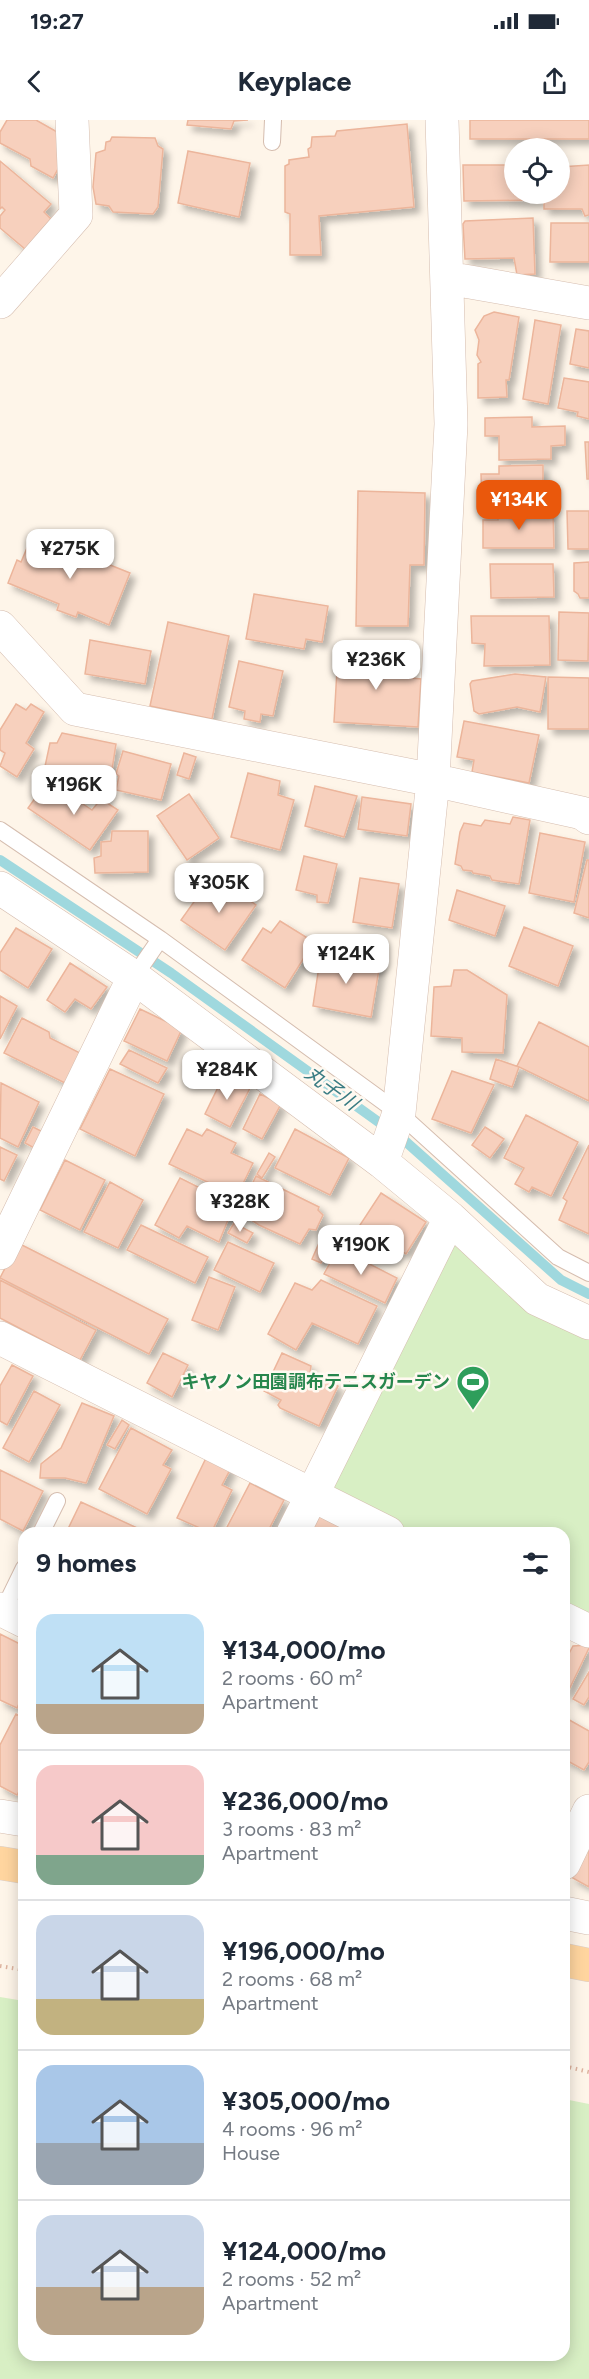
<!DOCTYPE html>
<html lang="en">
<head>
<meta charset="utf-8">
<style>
  :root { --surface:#fff; --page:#f6f6f7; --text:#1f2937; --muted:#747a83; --line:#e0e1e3; --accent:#ea580c }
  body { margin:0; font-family:Figtree,"Noto Sans JP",sans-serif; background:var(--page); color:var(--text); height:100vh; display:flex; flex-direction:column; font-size:22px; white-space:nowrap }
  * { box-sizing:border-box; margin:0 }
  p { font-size:20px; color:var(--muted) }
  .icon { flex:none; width:33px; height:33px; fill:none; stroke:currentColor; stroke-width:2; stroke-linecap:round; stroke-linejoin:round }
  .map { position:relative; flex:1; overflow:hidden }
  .panel { position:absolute; left:18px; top:1407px; width:552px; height:834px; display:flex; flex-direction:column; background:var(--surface); border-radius:18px; box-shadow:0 3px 15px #0003 }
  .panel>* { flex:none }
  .buttons { position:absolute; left:504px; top:18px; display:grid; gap:12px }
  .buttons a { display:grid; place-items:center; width:66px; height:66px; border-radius:50%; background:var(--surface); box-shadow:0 3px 15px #0003; font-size:30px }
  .price { position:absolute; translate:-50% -51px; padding:0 14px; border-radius:12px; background:#fff; color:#222; font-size:20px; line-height:39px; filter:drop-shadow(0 2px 3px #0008) }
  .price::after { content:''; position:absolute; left:50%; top:36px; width:18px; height:14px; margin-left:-9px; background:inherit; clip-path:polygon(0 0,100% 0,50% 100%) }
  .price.active { background:var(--accent); color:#fff }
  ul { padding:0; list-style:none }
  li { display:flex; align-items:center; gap:18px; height:150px; padding:0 18px }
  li+li { border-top:2px solid var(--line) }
  li span { display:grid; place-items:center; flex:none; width:168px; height:120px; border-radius:18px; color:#555 }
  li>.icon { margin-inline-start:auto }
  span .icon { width:72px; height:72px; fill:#fffc; stroke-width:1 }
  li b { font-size:26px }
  h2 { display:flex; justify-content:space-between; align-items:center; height:72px; padding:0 18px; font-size:26px }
  .status { display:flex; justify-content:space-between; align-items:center; height:42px; padding:0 30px; background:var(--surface); direction:ltr }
  .status svg { height:16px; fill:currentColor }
  header { display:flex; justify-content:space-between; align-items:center; height:78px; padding:0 18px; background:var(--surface); font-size:27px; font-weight:700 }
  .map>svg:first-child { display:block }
  .green { fill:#d8efc4 }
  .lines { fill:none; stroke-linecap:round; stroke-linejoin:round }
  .stream { stroke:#9fd8de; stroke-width:10 }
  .building { fill:#f7d0bd; stroke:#ecb59b; stroke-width:1.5; filter:url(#shadow) }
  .lane-casing { stroke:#d5bdaf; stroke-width:18 }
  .street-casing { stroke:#d5bdaf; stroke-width:34 }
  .primary-casing { stroke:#dbd0cc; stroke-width:34 }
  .path { stroke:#ddb39f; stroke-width:4; stroke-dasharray:1.5 4.5; stroke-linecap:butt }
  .lane { stroke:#fff; stroke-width:16 }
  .street { stroke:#fff; stroke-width:33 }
  .primary { stroke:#ffd59f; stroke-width:33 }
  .labels { text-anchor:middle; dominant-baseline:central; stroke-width:5; stroke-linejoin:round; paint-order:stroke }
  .leisure-label { font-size:18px; font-weight:bold; fill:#27864d; stroke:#fff9f1; text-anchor:end }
  .water-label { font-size:20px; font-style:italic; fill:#3a7c83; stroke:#fff9f1 }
</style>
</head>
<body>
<div class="status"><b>19:27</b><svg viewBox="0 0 49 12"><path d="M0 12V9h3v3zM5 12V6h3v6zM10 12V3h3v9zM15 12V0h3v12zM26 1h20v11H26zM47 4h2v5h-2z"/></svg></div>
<header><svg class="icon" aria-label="back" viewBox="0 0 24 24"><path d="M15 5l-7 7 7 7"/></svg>Keyplace<svg class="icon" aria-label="share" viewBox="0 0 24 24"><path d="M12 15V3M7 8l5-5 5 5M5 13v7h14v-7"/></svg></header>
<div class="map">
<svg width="589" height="2259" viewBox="0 0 589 2259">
  <defs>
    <filter id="shadow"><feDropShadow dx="5.5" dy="5.5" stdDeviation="3" flood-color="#0004"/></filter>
  </defs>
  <rect width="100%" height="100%" fill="#fef5e9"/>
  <!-- green -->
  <path class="green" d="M449,1107l140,106v287l-25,-12v-75h-155l-90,-43z
    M0,1877l24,4v354h540v-256l25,5v275h-589z"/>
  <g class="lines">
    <!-- stream -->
    <path class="stream" d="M0,740l171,113 234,168 156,139 28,14"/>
  </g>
  <!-- building -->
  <path class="building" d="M7,0h29l30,17 -1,19 -12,22 -22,-12 -1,-7 -30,-16v-11z
    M188,0h60l-14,1 -3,8 -44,-4z
    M470,0h119v19h-119z
    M407,4l7,83 -95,9 2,39h-31v-41l-5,-2v-46l4,-2v-4l20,-3 -1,-8 3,-2 1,-10 23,-1 2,-5z
    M112,17l43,1 3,8 5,3 -5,58 -5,7 -40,-2 -4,-6 -13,-2 -3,-17 3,-34 9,-3 1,-8 4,-1z
    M188,31l62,12 -11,54 -61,-14z
    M0,41l51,43 -7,8 7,7 -26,30 -25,-21v-12l5,-6 -3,-3 -2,2z
    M463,45h51v29h26v6l-76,1z
    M589,45v50l-4,1 -3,-7h-38v-15h16v-27z
    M533,98l2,56 -18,1 -3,-17 -49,1 -2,-35 2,-3z
    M551,103h38v39h-39z
    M494,192l25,5 -10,63h-3l1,17 -29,1v-34l3,-2 -4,-7 2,-15 -4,-10 9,-14z
    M535,200l26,5 -13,79 -25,-5z
    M576,209l13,2v37l-19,-4z
    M564,258l25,4v37l-12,-3 1,-4 -20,-4z
    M532,297v10l33,-1v19l-14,1v13l-52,1v-24h-14v-18z
    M585,322h4v37h-2z
    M543,345v40l-61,1 -1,-32h18v-8z
    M358,371l67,2 -1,72h-14l-2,61h-52z
    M567,391h22v38h-21z
    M498,393h55l1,35h-71v-28h15z
    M33,414l97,39 -21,52 -31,-13 -2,5 -19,-7 2,-6 -51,-21 9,-23 4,2z
    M589,442v36h-9l-2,-4 -4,-3v-28z
    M490,444h63l1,33 -63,1z
    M254,474l74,12 -6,36 -16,-3 -2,10 -58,-10z
    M559,492l30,1 -1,48 -30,-1z
    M471,496h78l1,49 -66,1 1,-22 -13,-1z
    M168,502l61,14 -17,83 -62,-13z
    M90,520l61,11 -6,33 -60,-10z
    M338,532l66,4 -2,21 19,2 -3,48 -84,-5z
    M239,541l44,10 -10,45 -12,-2 -1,8 -16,-3 1,-8 -16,-4z
    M515,554l31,3 -6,35 -23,-5 -38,7 -5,-3 -4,-27 2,-3z
    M548,557l41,1v51h-41z
    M16,584l10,6 5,-6 13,8 -18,31 8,6 -17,28 -17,-11 5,-13 -5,-3v-20z
    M464,601l75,14 -10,48 -57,-11 2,-12 -17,-3z
    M62,613l54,11 -6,38 -66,-11 6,-28h7z
    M123,631l48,13 -10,36 -45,-10 3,-14 -3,-2z
    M184,633l12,4 -7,22 -12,-4z
    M248,653l32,8 -2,14 16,5 -14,50 -49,-13z
    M315,666l42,10 -13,41 -39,-11z
    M43,667l12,9 7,-6 30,20 9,-11 17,11 -28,40 -62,-42z
    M189,674l30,44 -32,22 -30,-44z
    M362,677l49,7 -4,32 -49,-7z
    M513,697l17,3 -11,64 -27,-4 -2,-4 -17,-3 -1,-2 -9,-1 -2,-4 -6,-2 5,-32 4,-9 17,3 4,-6 25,4z
    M112,711h36v41l-53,1 -1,-15 7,-2v-14l10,-1z
    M540,713l45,9 -11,60 -45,-9z
    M304,736l33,8 -9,39 -11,-1v-7l-21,-5z
    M587,740h2v58l-15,-5z
    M360,758l39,6 -7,44 -39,-6z
    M219,759l37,26 -31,45 -44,-30 20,-28 6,4z
    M457,770l48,16 -10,30 -46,-16z
    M280,801l34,21 -29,46 -43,-28 21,-32 8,5z
    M524,807l49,19 -15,40 -49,-20z
    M16,808l36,21 -24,39 -28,-18v-17z
    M321,833l59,10 -9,54 -58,-11z
    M70,843l37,24 -16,22 -16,-10 -10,13 -18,-12z
    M454,850h13l40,25 -4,58 -41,-1v-14l-31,-2 3,-49 17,-1z
    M0,876l17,10 -17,33z
    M140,889l42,20 -15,32 -43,-20z
    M22,898l27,14 1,6 32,16 -15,30 -63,-31z
    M539,902l50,25v54l-72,-35z
    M129,930l38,18 -9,15 -38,-19z
    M496,939l23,8 -7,20 -22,-8z
    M110,949l54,25 -29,62 -55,-27z
    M452,951l42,14 -23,48 -39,-14z
    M224,955l26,13 -20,39 -25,-13z
    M1,963l38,19 -21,45 -18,-9z
    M260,974l21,10 -19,35 -19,-10z
    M526,995l52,27 -27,54 -19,-9 -3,5 -14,-8 9,-16 -20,-10z
    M33,1007l12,6 -9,16 -11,-6z
    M485,1007l19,12 -14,19 -18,-13z
    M187,1009l15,7 5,-7 29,14 -5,10 22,10 -16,33 -68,-32z
    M295,1009l54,29 -19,37 -55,-27z
    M589,1025v89l-30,-14 8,-19 -4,-3z
    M0,1027l17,8 -13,26 -4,-2z
    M269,1033l6,4 -13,21 -5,-4z
    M65,1040l40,20 -25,50 -40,-20z
    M256,1056l63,31 -1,3 5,5 -7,15 -7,-1 -9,15 -41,-19 -20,-13z
    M180,1058l54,27 -15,37 -32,-16 -8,12 -24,-13z
    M110,1062l33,18 -25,48 -34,-16z
    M381,1073l45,29 -20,32 -46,-29z
    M234,1103l19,10 -6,10 -19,-10z
    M141,1105l67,32 -13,26 -68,-33z
    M228,1122l46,21 -14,29 -46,-22z
    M18,1123l150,76 -19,35 -149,-76z
    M319,1123l10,4 -8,16 -9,-4z
    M338,1128l59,30 -12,25 -61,-29z
    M209,1157l26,10 -17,43 -26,-10z
    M0,1160l96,50 -16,30 -80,-42z
    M321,1160l56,26 -19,38 -46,-21 -16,27 -28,-16 27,-51 17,7z
    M163,1233l25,12 -16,32 -25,-14z
    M282,1233l29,13 -1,7 28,13 -19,40 -39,-18 -2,-3 3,-5 -17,-9z
    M12,1245l21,11 -26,49 -7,-4v-35z
    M34,1271l26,14 -31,57 -26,-14z
    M82,1283l32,13 -28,67 -21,-5h-25l1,-14 20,-16z
    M122,1300l7,5 -14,24 -8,-4z
    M131,1308l41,22 -9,15 8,4 -24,45 -48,-25z
    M207,1336l24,12 -9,17 10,5 -21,43 -34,-15z
    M0,1350l43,21 -20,40 -23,-12z
    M250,1363l34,17 -17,33h-39l-3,-2z
    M81,1382l67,31h-82z
    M321,1393l39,20h-49z
    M0,1514l24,12v47l-7,15 -17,-8z
    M588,1525l1,3 -22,46 -3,-2v-29l9,-17z
    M589,1552v25l-5,8 -11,-6z
    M16,1594l8,4v64l-7,13 -17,-9v-41z
    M564,1597l25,14v31l-5,8 -20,-11z
    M589,1723v44l-18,-10z"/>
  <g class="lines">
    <!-- lane casing -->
    <g class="lane-casing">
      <path id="lane" d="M272,22l1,-22
        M0,710l160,109 239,174 159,144 31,16
        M134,857l26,-38
        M41,1413l16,-32
        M3,1491l21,-43"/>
    </g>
    <!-- street casing -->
    <g class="street-casing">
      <path id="street" d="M447,158l142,25
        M0,182l76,-87 -4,-95
        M0,507l75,82 358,71 149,33 7,5
        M0,768l134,89 248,185 68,56 87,81 52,24
        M382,1042l17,-49 34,-333 18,-356 -9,-304
        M0,1133l134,-276
        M0,1218l388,195
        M293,1413l157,-315
        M0,1489l24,12
        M564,1499l25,12
        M0,1696l24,4
        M564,1743l25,-52
        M564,1793l25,5"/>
    </g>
    <!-- primary casing -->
    <g class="primary-casing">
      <path id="primary" d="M0,1743l24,4
        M564,1840l25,5"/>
    </g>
    <!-- path -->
    <path class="path" d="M0,1846l24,4
      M564,1946l25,6"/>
    <!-- lane -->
    <use href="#lane" class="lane"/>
    <!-- street -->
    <use href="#street" class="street"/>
    <!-- primary -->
    <use href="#primary" class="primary"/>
  </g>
  <!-- icons -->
  <defs>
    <g id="stadium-pin" transform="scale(1.725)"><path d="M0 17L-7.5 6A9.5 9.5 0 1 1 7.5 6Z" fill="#2e9e5b" stroke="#fff9f1"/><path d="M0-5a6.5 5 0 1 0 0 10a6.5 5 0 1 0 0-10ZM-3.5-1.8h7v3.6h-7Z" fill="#fff"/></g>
  </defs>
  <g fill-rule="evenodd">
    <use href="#stadium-pin" x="473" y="1262"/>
  </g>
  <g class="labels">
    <!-- leisure labels -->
    <g class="leisure-label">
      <text x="450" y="1262">キヤノン田園調布テニスガーデン</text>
    </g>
    <!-- water labels -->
    <g class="water-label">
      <text transform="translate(332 968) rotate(36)">丸子川</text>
    </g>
  </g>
</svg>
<div class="buttons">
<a><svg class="icon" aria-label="locate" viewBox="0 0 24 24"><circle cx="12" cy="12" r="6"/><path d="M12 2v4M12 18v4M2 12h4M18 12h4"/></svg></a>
</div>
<b class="price active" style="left:519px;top:411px">¥134K</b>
<b class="price" style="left:70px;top:460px">¥275K</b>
<b class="price" style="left:376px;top:571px">¥236K</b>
<b class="price" style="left:74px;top:696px">¥196K</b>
<b class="price" style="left:219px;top:794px">¥305K</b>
<b class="price" style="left:346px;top:865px">¥124K</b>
<b class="price" style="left:227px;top:981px">¥284K</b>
<b class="price" style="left:240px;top:1113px">¥328K</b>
<b class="price" style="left:361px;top:1156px">¥190K</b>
<section class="panel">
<h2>9 homes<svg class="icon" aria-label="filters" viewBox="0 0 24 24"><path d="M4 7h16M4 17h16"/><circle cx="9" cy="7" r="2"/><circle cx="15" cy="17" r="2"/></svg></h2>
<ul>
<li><span style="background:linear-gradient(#bfe0f5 75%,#b9a48a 0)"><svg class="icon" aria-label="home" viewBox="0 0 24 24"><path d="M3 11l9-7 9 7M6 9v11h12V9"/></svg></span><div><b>¥134,000/mo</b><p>2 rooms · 60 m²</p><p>Apartment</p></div></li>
<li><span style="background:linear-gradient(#f6c9c9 75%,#7fa58c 0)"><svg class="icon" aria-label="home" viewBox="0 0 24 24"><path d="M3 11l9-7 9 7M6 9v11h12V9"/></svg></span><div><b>¥236,000/mo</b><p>3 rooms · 83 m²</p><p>Apartment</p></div></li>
<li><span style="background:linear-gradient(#c9d6e8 70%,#c2b280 0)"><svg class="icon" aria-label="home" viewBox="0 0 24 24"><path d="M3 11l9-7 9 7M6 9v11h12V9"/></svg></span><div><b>¥196,000/mo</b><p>2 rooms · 68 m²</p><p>Apartment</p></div></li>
<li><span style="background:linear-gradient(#a9c7e8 65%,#9aa5b1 0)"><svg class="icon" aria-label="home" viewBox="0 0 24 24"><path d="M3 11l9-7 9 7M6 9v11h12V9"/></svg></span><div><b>¥305,000/mo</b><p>4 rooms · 96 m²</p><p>House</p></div></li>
<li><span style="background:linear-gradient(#c9d6e8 60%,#b9a48a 0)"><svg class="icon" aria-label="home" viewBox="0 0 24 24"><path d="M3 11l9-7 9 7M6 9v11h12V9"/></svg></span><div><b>¥124,000/mo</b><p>2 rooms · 52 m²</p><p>Apartment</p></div></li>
</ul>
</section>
</div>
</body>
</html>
